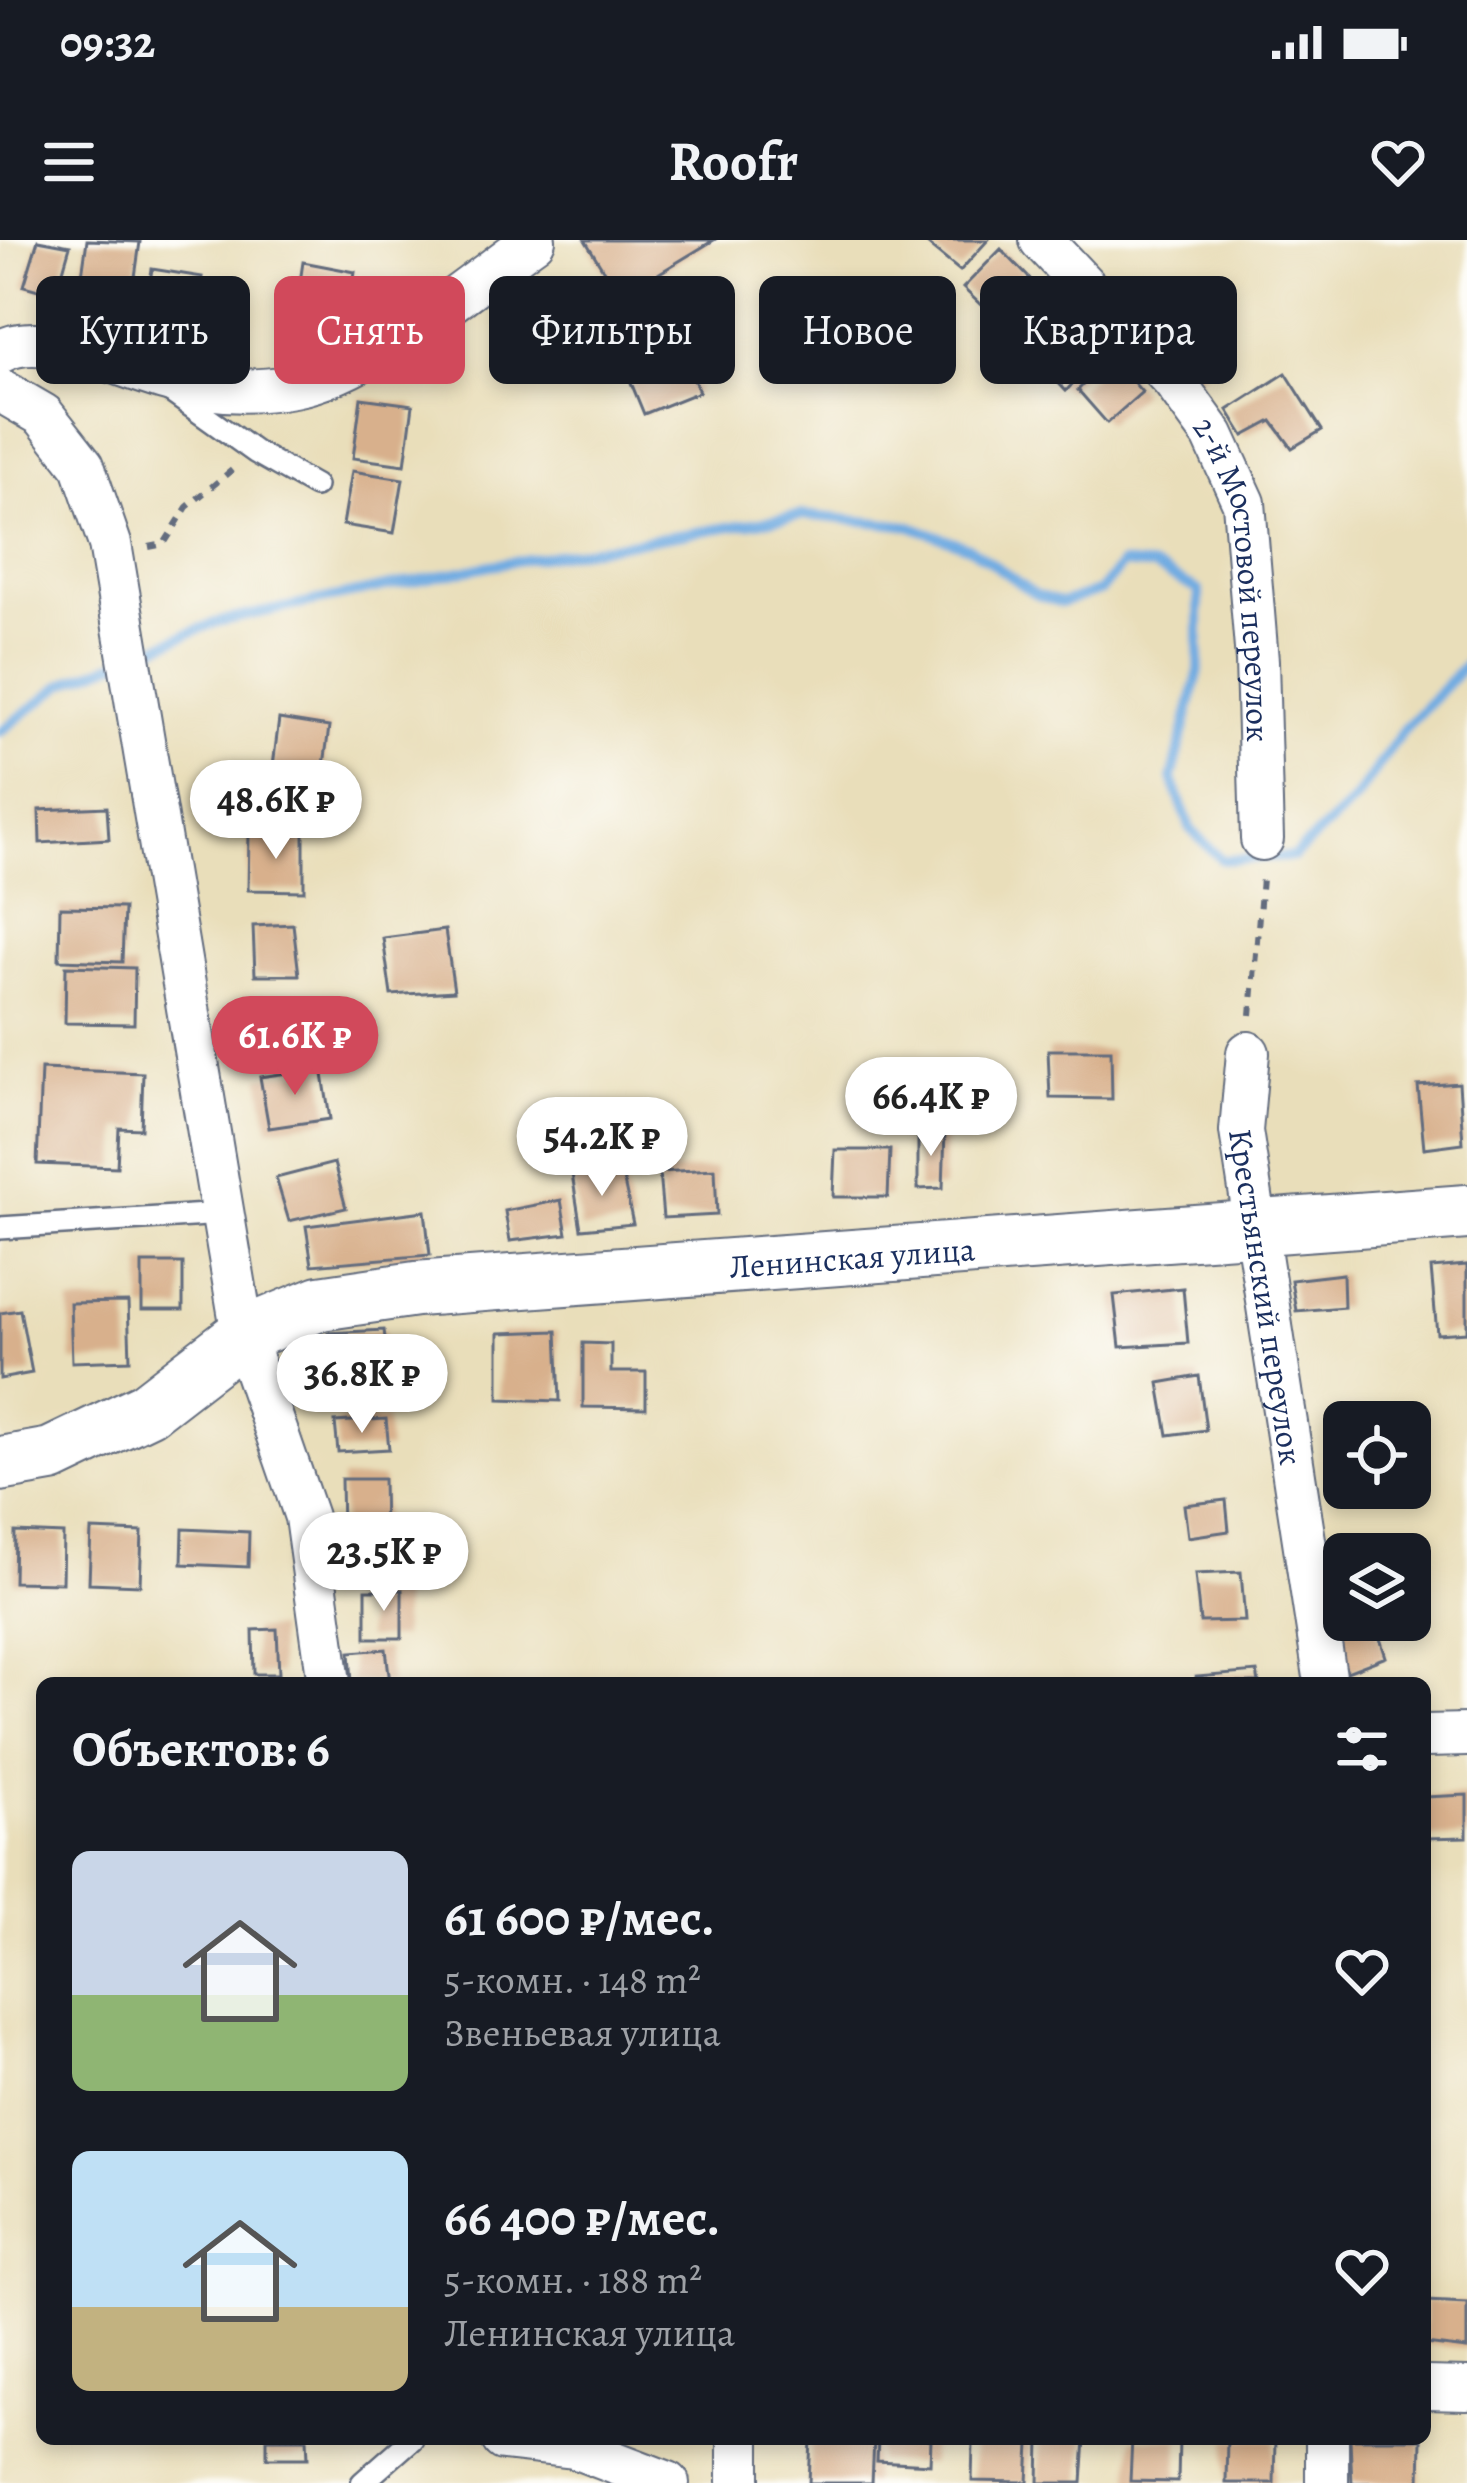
<!DOCTYPE html>
<html lang="ru">
<head>
<meta charset="utf-8">
<style>
  :root { --surface:#171b24; --page:#20242c; --text:#f1f3f6; --muted:#9ea1a6; --accent:#d1495b }
  body { margin:0; font-family:Alegreya,serif; background:var(--page); color:var(--text); height:100vh; display:flex; flex-direction:column; font-size:45px; white-space:nowrap }
  * { box-sizing:border-box; margin:0 }
  p { font-size:39px; color:var(--muted) }
  .icon { flex:none; width:66px; height:66px; fill:none; stroke:currentColor; stroke-width:2; stroke-linecap:round; stroke-linejoin:round }
  .map { position:relative; flex:1; overflow:hidden }
  .drawer { position:absolute; left:36px; top:1437px; width:1395px; height:768px; display:flex; flex-direction:column; background:var(--surface); border-radius:18px; box-shadow:0 6px 18px #0003 }
  .drawer>* { flex:none }
  .hud { position:absolute; left:36px; top:36px; width:1395px; height:108px; display:flex; gap:24px }
  .controls { position:absolute; left:1323px; top:1161px; display:grid; gap:24px }
  .controls a { display:grid; place-items:center; width:108px; height:108px; border-radius:18px; background:var(--surface); box-shadow:0 6px 18px #0003; font-size:60px }
  .price { position:absolute; translate:-50% -102px; padding:0 27px; border-radius:42px; background:#fff; color:#222; font-size:39px; line-height:78px; filter:drop-shadow(0 3px 6px #0008) }
  .price::after { content:''; position:absolute; left:50%; top:72px; width:36px; height:27px; margin-left:-18px; background:inherit; clip-path:polygon(0 0,100% 0,50% 100%) }
  .price.on { background:var(--accent); color:#fff }
  ul { padding:0; list-style:none }
  li { display:flex; align-items:center; gap:36px; height:300px; padding:0 36px }
  li span { display:grid; place-items:center; flex:none; width:336px; height:240px; border-radius:18px; color:#555 }
  li>.icon { margin-inline-start:auto }
  span .icon { width:144px; height:144px; fill:#fffc; stroke-width:1 }
  li b { font-size:51px }
  h2 { display:flex; justify-content:space-between; align-items:center; height:144px; padding:0 36px; font-size:51px }
  .chip { padding:0 42px; border-radius:18px; background:var(--surface); box-shadow:0 6px 18px #0003; font-size:42px; line-height:108px }
  .chip.on { background:var(--accent); color:#fff }
  .status { display:flex; justify-content:space-between; align-items:center; height:84px; padding:0 60px; background:var(--surface); direction:ltr }
  .status svg { height:33px; fill:currentColor }
  header { display:flex; justify-content:space-between; align-items:center; height:156px; padding:0 36px; background:var(--surface); font-size:54px; font-weight:600 }
  .map>svg:first-child { display:block }
  .lines { fill:none; stroke-linecap:round; stroke-linejoin:round }
  .stream { stroke:#71ace2; stroke-width:10 }
  .building { fill:#d8b08c }
  .service-casing { stroke:#636c7e; stroke-width:26 }
  .minor-casing { stroke:#636c7e; stroke-width:46 }
  .tertiary-casing { stroke:#636c7e; stroke-width:58 }
  .path { stroke:#636c7e; stroke-width:6; stroke-dasharray:9 9; stroke-linecap:butt }
  .service { stroke:#fff; stroke-width:21 }
  .minor { stroke:#fff; stroke-width:42 }
  .tertiary { stroke:#fff; stroke-width:54 }
  .labels { text-anchor:middle; dominant-baseline:central; stroke-width:9; stroke-linejoin:round; paint-order:stroke }
  .street-label { font-size:33px; fill:#1b2f5e; stroke:#fdfcf7 }
</style>
</head>
<body>
<div class="status"><b>09:32</b><svg viewBox="0 0 49 12"><path d="M0 12V9h3v3zM5 12V6h3v6zM10 12V3h3v9zM15 12V0h3v12zM26 1h20v11H26zM47 4h2v5h-2z"/></svg></div>
<header><svg class="icon" aria-label="menu" viewBox="0 0 24 24"><path d="M4 6h16M4 12h16M4 18h16"/></svg>Roofr<svg class="icon" aria-label="heart" viewBox="0 0 24 24"><path d="M12 20l-8-8c-3-5 5-10 8-4 3-6 11-1 8 4z"/></svg></header>
<div class="map">
<svg width="1467" height="2243" viewBox="0 0 1467 2243">
  <rect width="100%" height="100%" fill="#fdfcf7"/>
  <filter id="ink" filterUnits="userSpaceOnUse"><feTurbulence type="fractalNoise" baseFrequency=".00833" numOctaves="2"/><feDisplacementMap in="SourceGraphic" scale="24" xChannelSelector="R" yChannelSelector="G"/><feConvolveMatrix kernelMatrix="1 2 1 2 8 2 1 2 1" color-interpolation-filters="sRGB"/></filter>
  <filter id="wash" filterUnits="userSpaceOnUse"><feTurbulence type="fractalNoise" baseFrequency=".004" numOctaves="4" result="noise"/><feDisplacementMap in="SourceGraphic" scale="48" xChannelSelector="R" yChannelSelector="G"/><feGaussianBlur stdDeviation="2.7" result="paint"/><feColorMatrix in="noise" values="0 0 0 0 0 0 0 0 0 0 0 0 0 0 0 0 0 1.4 0 .05"/><feComposite in="paint" operator="in"/></filter>
  <g filter="url(#wash)">
    <rect width="100%" height="100%" fill="#e9deba"/>
    <g class="lines">
      <!-- stream -->
      <path class="stream" d="M137,414l80,-32 274,-57 311,-50 109,11 60,22 63,46 27,9 39,-12 22,-27 32,3 45,24v79l-27,109 19,51 31,30 71,-3 60,-55 51,-73 63,-66
        M0,492l63,-48 57,-23"/>
    </g>
    <g id="blocks">
      <!-- building -->
      <path class="building" d="M38,0l32,6 -14,49 -32,-9z
        M87,0l53,2 -10,70 -52,-8z
        M585,0h129l-94,57z
        M922,0h66l-28,31z
        M1001,9l35,36 -35,39 -38,-36z
        M303,22l52,10 -8,56 -52,-12z
        M152,29l50,8 -10,45 -47,-9z
        M536,38l38,65 -39,23 -38,-65z
        M1182,63l46,44 -34,34 -46,-42z
        M666,72l33,80 -55,22 -33,-80z
        M1068,77l34,35 -36,39 -17,-18 19,-19 -18,-15z
        M1111,116l31,36 -35,31 -29,-33z
        M1286,133l36,57 -30,18 -20,-27 -28,15 -16,-26z
        M361,158l52,7 -8,60 -52,-7z
        M352,231l51,8 -9,54 -51,-8z
        M279,479l50,8 -7,54 -50,-7z
        M107,567l2,32 -69,4 -1,-33z
        M249,593h55v58l-56,-1z
        M60,667l64,1 -2,54 -63,-2z
        M293,684l6,51h-44l-2,-49z
        M445,690l9,61 -63,4 -8,-57z
        M66,726l69,2 -1,56 -69,-1z
        M309,767l8,48 -53,5 -8,-48z
        M1048,810h63l1,49 -62,-1z
        M322,828l8,51 -61,9 -9,-51z
        M41,829l102,4 -2,56 -22,-1 -2,39 -80,-3z
        M1459,843l4,60 -39,5 -6,-62z
        M918,890l27,1 -2,57 -25,1z
        M835,910h55l-2,47h-55z
        M334,923l12,45 -57,13 -13,-43z
        M621,928l12,56 -52,5 -9,-55z
        M715,929l2,46 -54,3 -4,-46z
        M561,960l6,34 -57,7 -5,-30z
        M425,971l5,44 -118,10 -6,-39z
        M142,1023h41v47h-41z
        M1467,1025v67l-30,2 -6,-66z
        M1343,1034l1,33 -48,4 -5,-31z
        M1183,1048l5,55 -68,4 -6,-52z
        M128,1062l2,58 -58,2 -2,-59z
        M20,1070l12,63 -32,6v-66z
        M384,1090l9,74 -58,8 -7,-79z
        M557,1091l3,70 -61,-2v-66z
        M583,1103l28,1v28h35v36l-63,-1z
        M1199,1136l7,54 -38,5 -9,-52z
        M386,1179l3,30 -51,3 -3,-30z
        M341,1239h42l1,51 -42,-1z
        M1226,1260l3,31 -41,6 -4,-32z
        M183,1289l66,3 -1,35 -66,-3z
        M91,1290l51,2 -2,53 -51,-2z
        M15,1292l48,2 -1,49 -48,-1z
        M343,1302l68,1 2,31h-69z
        M1241,1332l4,49 -45,1 -5,-48z
        M366,1350h36v48h-36z
        M1344,1371v9h30l12,37 -39,15 -19,-55z
        M277,1389l2,45h-25l-1,-44z
        M386,1409l4,34h-38l-2,-31z
        M1257,1432l2,11h-62l-1,-6z
        M1467,1555v42l-42,1v-41z
        M1425,2061l42,2v46l-42,-5z
        M267,2199h40l1,19h-41z
        M811,2199h63l-2,44h-63z
        M878,2199h53l-1,25 -53,-3z
        M1040,2199h45l-3,44h-43z
        M1132,2199h47l-1,43 -48,-1z
        M1227,2199l48,1 -1,43h-48z
        M1350,2199h71l-1,44h-68z
        M973,2203l57,1 -2,38 -56,-1z"/>
    </g>
  </g>
  <g filter="url(#ink)">
    <use href="#blocks" fill-opacity="0" stroke="#636c7e" stroke-width="3"/>
    <g class="lines">
      <!-- service casing -->
      <g class="service-casing">
        <path id="service" d="M171,152l84,60 60,34
          M0,988l223,-14
          M362,2243l50,-44"/>
      </g>
      <!-- minor casing -->
      <g class="minor-casing">
        <g id="minor">
          <path id="s1" d="M1041,0l132,140 40,55 31,68 13,158 5,178"/>
          <path d="M0,112c42,-26 129,19 175,30 38,10 80,11 118,4 76,-13 177,-101 241,-146"/>
          <path d="M0,150l43,25 40,51 27,78 133,791 63,182 23,166"/>
          <path id="s2" d="M1248,813l-7,78 85,552"/>
          <path d="M1425,1496l42,-1"/>
          <path d="M1425,2148l42,1"/>
          <path d="M503,2199l71,8 94,36"/>
          <path d="M1327,2199v44"/>
          <path d="M739,2243v-44"/>
        </g>
      </g>
      <!-- tertiary casing -->
      <g class="tertiary-casing">
        <g id="tertiary">
          <path id="s3" d="M0,1224l51,-9 96,-46 96,-74 77,-32 96,-14 1051,-77"/>
        </g>
      </g>
      <!-- path -->
      <path class="path" d="M149,307l15,-3 23,-37 46,-38
        M1251,775l11,-137"/>
      <!-- service -->
      <use href="#service" class="service"/>
      <!-- minor -->
      <use href="#minor" class="minor"/>
      <!-- tertiary -->
      <use href="#tertiary" class="tertiary"/>
    </g>
  </g>
  <g class="labels">
    <!-- street labels -->
    <g class="street-label">
      <text stroke="none"><textPath href="#s1" startOffset="408">2-й Мостовой переулок</textPath></text>
      <text stroke="none"><textPath href="#s3" startOffset="897">Ленинская улица</textPath></text>
      <text stroke="none"><textPath href="#s2" startOffset="246">Крестьянский переулок</textPath></text>
    </g>
  </g>
</svg>
<div class="controls">
<a><svg class="icon" aria-label="locate" viewBox="0 0 24 24"><circle cx="12" cy="12" r="6"/><path d="M12 2v4M12 18v4M2 12h4M18 12h4"/></svg></a>
<a><svg class="icon" aria-label="layers" viewBox="0 0 24 24"><path d="M12 4l9 5-9 5-9-5zM3 14l9 5 9-5"/></svg></a>
</div>
<b class="price" style="left:276px;top:622px">48.6K ₽</b>
<b class="price on" style="left:295px;top:858px">61.6K ₽</b>
<b class="price" style="left:931px;top:919px">66.4K ₽</b>
<b class="price" style="left:602px;top:959px">54.2K ₽</b>
<b class="price" style="left:362px;top:1196px">36.8K ₽</b>
<b class="price" style="left:384px;top:1374px">23.5K ₽</b>
<div class="hud">
<a class="chip">Купить</a>
<a class="chip on">Снять</a>
<a class="chip">Фильтры</a>
<a class="chip">Новое</a>
<a class="chip">Квартира</a>
</div>
<section class="drawer">
<h2>Объектов: 6<svg class="icon" aria-label="filters" viewBox="0 0 24 24"><path d="M4 7h16M4 17h16"/><circle cx="9" cy="7" r="2"/><circle cx="15" cy="17" r="2"/></svg></h2>
<ul>
<li><span style="background:linear-gradient(#c9d6e8 60%,#8fb573 0)"><svg class="icon" aria-label="home" viewBox="0 0 24 24"><path d="M3 11l9-7 9 7M6 9v11h12V9"/></svg></span><div><b>61 600 ₽/мес.</b><p>5-комн. · 148 m²</p><p>Звеньевая улица</p></div><svg class="icon" aria-label="heart" viewBox="0 0 24 24"><path d="M12 20l-8-8c-3-5 5-10 8-4 3-6 11-1 8 4z"/></svg></li>
<li><span style="background:linear-gradient(#bfe0f5 65%,#c2b280 0)"><svg class="icon" aria-label="home" viewBox="0 0 24 24"><path d="M3 11l9-7 9 7M6 9v11h12V9"/></svg></span><div><b>66 400 ₽/мес.</b><p>5-комн. · 188 m²</p><p>Ленинская улица</p></div><svg class="icon" aria-label="heart" viewBox="0 0 24 24"><path d="M12 20l-8-8c-3-5 5-10 8-4 3-6 11-1 8 4z"/></svg></li>
</ul>
</section>
</div>
</body>
</html>
